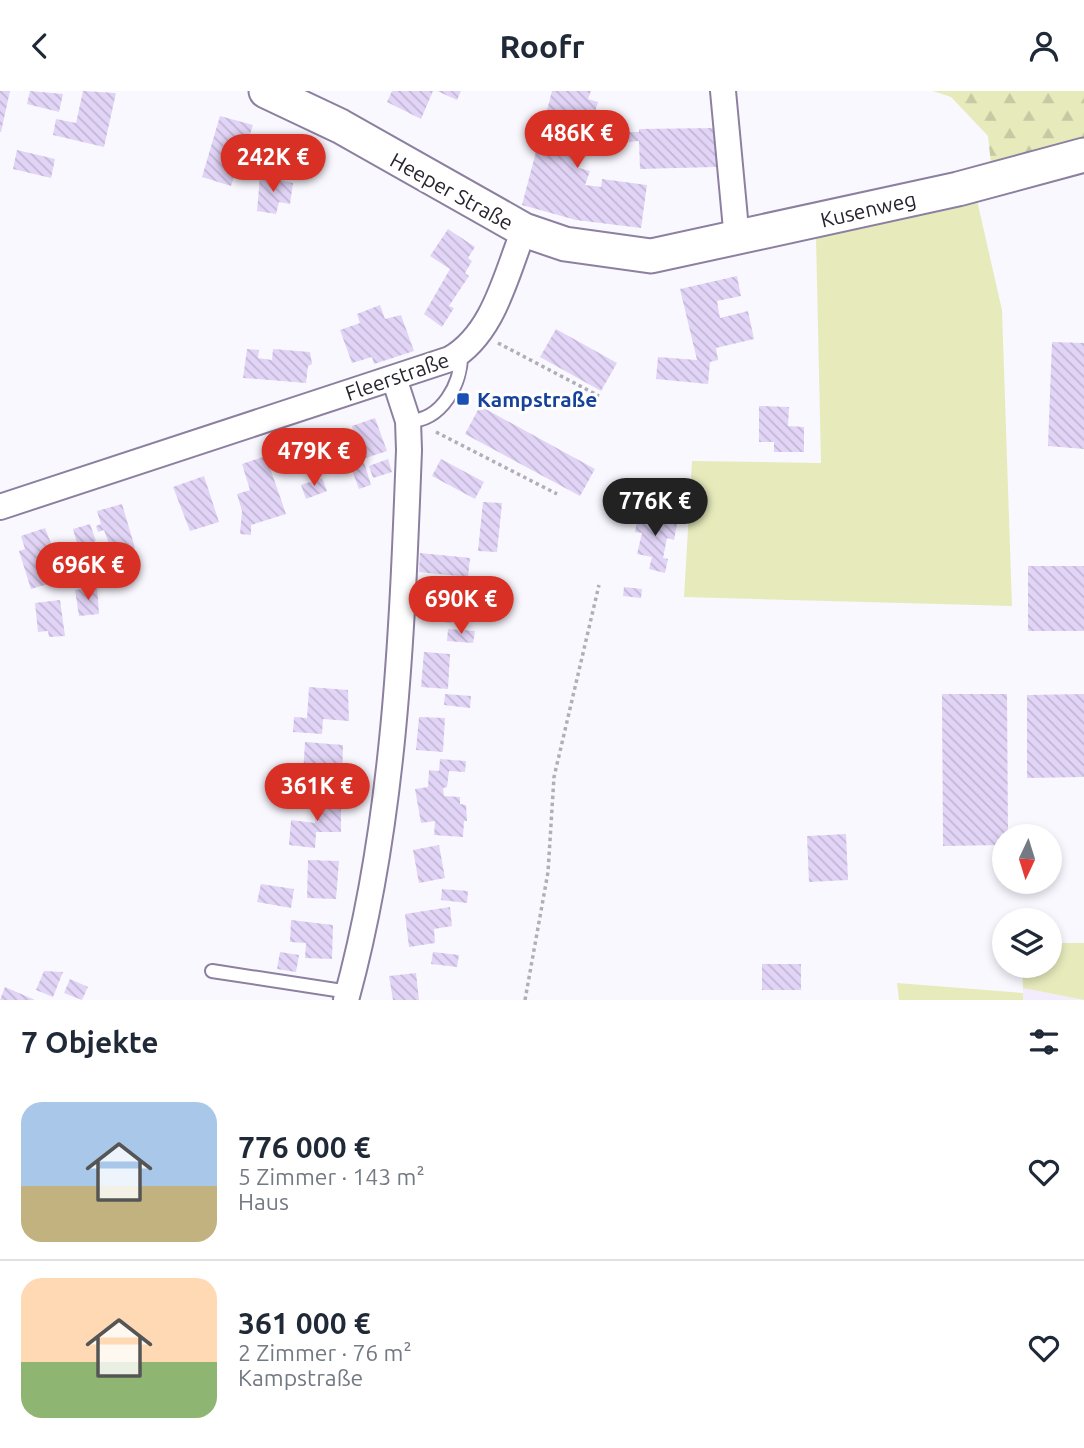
<!DOCTYPE html>
<html lang="de">
<head>
<meta charset="utf-8">
<style>
  :root { --surface:#fff; --page:#f6f6f7; --text:#1f2937; --muted:#747a83; --line:#e0e1e3; --accent:#d93025 }
  body { margin:0; font-family:Ubuntu,sans-serif; background:var(--page); color:var(--text); height:100vh; display:flex; flex-direction:column; font-size:26px; white-space:nowrap }
  * { box-sizing:border-box; margin:0 }
  p { font-size:23px; color:var(--muted) }
  .icon { flex:none; width:38px; height:38px; fill:none; stroke:currentColor; stroke-width:2; stroke-linecap:round; stroke-linejoin:round }
  .map { position:relative; height:909px; overflow:hidden }
  .drawer { display:flex; flex-direction:column; background:var(--surface); flex:1 }
  .drawer>* { flex:none }
  .needle { width:46px; rotate:184deg }
  .tools { position:absolute; left:992px; top:733px; display:grid; gap:14px }
  .tools a { display:grid; place-items:center; width:70px; height:70px; border-radius:50%; background:var(--surface); box-shadow:0 4px 10px #0003; font-size:35px }
  .price { position:absolute; translate:-50% -60px; padding:0 16px; border-radius:24px; background:var(--accent); color:#fff; font-size:23px; line-height:46px; filter:drop-shadow(0 2px 4px #0008) }
  .price::after { content:''; position:absolute; left:50%; top:42px; width:21px; height:16px; margin-left:-10px; background:inherit; clip-path:polygon(0 0,100% 0,50% 100%) }
  .price.current { background:#222; color:#fff }
  ul { padding:0; list-style:none }
  li { display:flex; align-items:center; gap:21px; height:175px; padding:0 21px }
  li+li { border-top:2px solid var(--line) }
  li span { display:grid; place-items:center; flex:none; width:196px; height:140px; border-radius:21px; color:#555 }
  li>.icon { margin-inline-start:auto }
  span .icon { width:84px; height:84px; fill:#fffc; stroke-width:1 }
  li b { font-size:30px }
  h2 { display:flex; justify-content:space-between; align-items:center; height:84px; padding:0 21px; font-size:30px }
  header { display:flex; justify-content:space-between; align-items:center; height:91px; padding:0 21px; background:var(--surface); font-size:32px; font-weight:700 }
  .map>svg:first-child { display:block }
  .commercial { fill:#f2ecfd }
  .green { fill:#e7ebbc }
  .forest { fill:url(#forest-firs) }
  .building { fill:url(#building-back-hatch) }
  .lines { fill:none; stroke-linecap:round; stroke-linejoin:round }
  .lane-casing { stroke:#8c80a0; stroke-width:16 }
  .street-casing { stroke:#8c80a0; stroke-width:28 }
  .secondary-casing { stroke:#8c80a0; stroke-width:37 }
  .path { stroke:#b1aeb7; stroke-width:3.5; stroke-dasharray:3.5 3.5; stroke-linecap:butt }
  .lane { stroke:#fff; stroke-width:12 }
  .street { stroke:#fff; stroke-width:24 }
  .secondary { stroke:#fff; stroke-width:33 }
  .transit-dot { fill:#1a4fb4; stroke:#fff; stroke-width:2.5 }
  .labels { text-anchor:middle; dominant-baseline:central; stroke-width:6; stroke-linejoin:round; paint-order:stroke }
  .street-label { font-size:21px; fill:#282330; stroke:#fff }
  .transit-label { font-size:21px; font-weight:bold; fill:#164399; stroke:#fff; text-anchor:start }
</style>
</head>
<body>
<header><svg class="icon" aria-label="back" viewBox="0 0 24 24"><path d="M15 5l-7 7 7 7"/></svg>Roofr<svg class="icon" aria-label="person" viewBox="0 0 24 24"><circle cx="12" cy="8" r="4"/><path d="M4 21q1-7 8-7t8 7"/></svg></header>
<div class="map">
<svg width="1084" height="909" viewBox="0 0 1084 909">
  <defs>
    <pattern id="forest-firs" width="22" height="20" patternUnits="userSpaceOnUse" patternTransform="scale(1.75)"><rect width="22" height="20" fill="#e7ebbc"/><path d="M5 1l3.5 6h-7zM16 11l3.5 6h-7z" fill="#c6c9a2"/></pattern>
    <pattern id="building-back-hatch" width="6" height="6" patternUnits="userSpaceOnUse" patternTransform="scale(1.75)"><rect width="6" height="6" fill="#e1d4f6"/><path d="M-1 5l2 2M0 0l6 6M5-1l2 2" fill="none" stroke="#c1b6d3"/></pattern>
  </defs>
  <rect width="100%" height="100%" fill="#faf8ff"/>
  <!-- commercial -->
  <path class="commercial" d="M1023,897l61,12h-61z"/>
  <!-- green -->
  <path class="green" d="M1084,81l-107,28 25,110 10,296 -328,-9 8,-136 129,2 -5,-225 -57,13v-5z
    M1050,852h34v57l-61,-12 -1,-22h28z
    M897,892l126,10v7h-124z"/>
  <!-- forest -->
  <path class="forest" d="M933,0h151v49l-93,24 -3,-28 -37,-39z"/>
  <!-- building -->
  <path class="building" d="M0,0h10l-9,41h-1z
    M30,0l33,3 -4,18 -32,-8z
    M83,0l33,2 -12,54 -51,-12 3,-16 20,4z
    M392,0h41l-12,28 -34,-17z
    M437,0h24l-4,9z
    M552,0h39l-3,8 10,3 -19,66 11,3 -5,14 16,2 1,-8 45,6 -6,43 -65,-8 -54,-15z
    M220,25l33,9 -14,43 4,4 -2,5h-7l-3,9 -29,-9z
    M715,37l1,39 -76,2 -1,-28 -10,1v-10h10v-3z
    M17,59l38,9 -4,19 -38,-9z
    M260,85l33,7 -3,21 -11,-2 -3,12 -19,-3z
    M448,138l27,18 -7,11 4,3 -7,12 4,3 -20,30 5,2 -12,19 -18,-13 26,-45 -20,-13z
    M737,185l4,20 -24,5 3,17 28,-7 6,28 -38,9 2,12 -8,2 -2,22 -52,-5 2,-22 39,3 -17,-71z
    M380,214l5,14 16,-4 13,36 -40,13 -2,-7 -20,6 -12,-33 20,-7 -3,-9z
    M556,238l61,34 -16,28 -61,-34z
    M1052,251l32,1v106l-36,-3z
    M247,258l12,1 -1,8 14,2 1,-11 37,3 2,12 -4,2 -2,17 -63,-5z
    M480,315l115,63 -15,27 -115,-62z
    M759,315l30,1 -1,19 16,1v25h-30v-10h-15z
    M375,327l12,33 -24,8 8,26 -12,4 -12,-33 13,-5 -8,-25z
    M323,345l10,29 -25,9 -11,-29z
    M266,365l20,58 -35,11v10l-11,-1 2,-23 -5,-17 13,-4 -8,-26z
    M388,368l4,13 -19,6 -4,-12z
    M441,368l43,23 -9,17 -43,-23z
    M204,385l15,46 -29,9 -17,-44z
    M322,387l5,13 -21,8 -5,-14z
    M483,411l19,1 -5,49 -19,-1z
    M122,413l13,44 -22,7 -9,-25 -6,2 -2,-6 5,-2 -4,-13z
    M639,420l39,7 -4,22 -7,-2 -4,20 5,1 -3,14 -16,-4 3,-12 -15,-3 5,-21 -7,-1z
    M90,433l6,17 -18,6 -5,-18z
    M45,437l20,51 -34,10 -12,-38 6,-2 -4,-13z
    M420,462l50,5 -2,19 -49,-5z
    M1028,475h56v65h-56z
    M97,496l2,27 -20,2 -4,-26z
    M428,496l26,2 -2,34 -27,-3z
    M624,496l18,2 -1,9 -18,-2z
    M60,509l5,36 -16,1 -1,-6 -10,1 -3,-29z
    M448,538l27,2 -2,12 -26,-2z
    M424,561l26,2 -2,35 -27,-2z
    M309,596l39,3 1,31 -26,-2 -1,15 -29,-2 1,-15 13,1z
    M445,603l26,2 -1,12 -26,-3z
    M942,603h65l1,143h-4v8l-61,1z
    M1084,603v83l-57,1v-83z
    M419,626l26,1 -2,34 -27,-2z
    M305,651l38,3 -1,33 -39,-2z
    M440,668l26,2 -1,11 -16,-1 -2,16 -4,1 1,8 16,1v7l6,1 1,16h-3l-1,16 -29,-2 1,-14 -14,2 -6,-34 13,-2 1,-17 10,1z
    M341,707v34h-25l-1,16 -26,-3 2,-25 24,3v-24z
    M846,743l2,46 -39,2 -2,-46z
    M439,754l6,33 -26,5 -6,-33z
    M308,769l31,1 -3,38 -29,-1z
    M261,793l33,5 -3,19 -34,-6z
    M442,798l26,2 -1,12 -26,-3z
    M450,816l2,19 -18,3 1,14 -26,4 -4,-33z
    M291,829l42,5 -1,34 -27,-1 1,-15 -16,-1z
    M280,861l19,3 -3,17 -19,-3z
    M433,861l26,3 -2,12 -26,-3z
    M762,873h39v26h-39z
    M44,880l19,1 -10,25 -17,-7z
    M416,882l3,27h-26l-4,-24z
    M70,888l18,8 -6,13 -18,-7z
    M5,896l30,13h-35z"/>
  <g class="lines">
    <!-- lane casing -->
    <g class="lane-casing">
      <path id="lane" d="M408,330c34,0 54,-38 53,-68
        M212,880l137,21"/>
    </g>
    <!-- street casing -->
    <g class="street-casing">
      <path id="street" d="M723,0l14,149
        M0,416l450,-148c44,-25 56,-85 74,-129
        M346,909c49,-178 56,-366 63,-550l-1,-29 -14,-43"/>
    </g>
    <!-- secondary casing -->
    <g class="secondary-casing">
      <path id="secondary" d="M266,0l74,35 184,104 41,14 86,12 307,-67 126,-34"/>
    </g>
    <!-- path -->
    <path class="path" d="M498,252l101,53
      M436,341l121,62
      M525,909l23,-128 6,-95 45,-192"/>
    <!-- lane -->
    <use href="#lane" class="lane"/>
    <!-- street -->
    <use href="#street" class="street"/>
    <!-- secondary -->
    <use href="#secondary" class="secondary"/>
  </g>
  <!-- markers -->
  <rect class="transit-dot" x="456" y="301" width="14" height="14" rx="3.5"/>
  <g class="labels">
    <!-- street labels -->
    <g class="street-label">
      <text transform="translate(452 100) rotate(29)">Heeper Straße</text>
      <text transform="translate(868 118) rotate(-13)">Kusenweg</text>
      <text transform="translate(397 285) rotate(-19)">Fleerstraße</text>
    </g>
    <!-- transit labels -->
    <g class="transit-label">
      <text x="477" y="308">Kampstraße</text>
    </g>
  </g>
</svg>
<div class="tools">
<a><svg class="needle" viewBox="-14 -14 28 28"><path d="M0-13l5 13h-10z" fill="#e53935"/><path d="M0 13l5-13h-10z" fill="#747a83"/></svg></a>
<a><svg class="icon" aria-label="layers" viewBox="0 0 24 24"><path d="M12 4l9 5-9 5-9-5zM3 14l9 5 9-5"/></svg></a>
</div>
<b class="price" style="left:577px;top:79px">486K €</b>
<b class="price" style="left:273px;top:103px">242K €</b>
<b class="price" style="left:314px;top:397px">479K €</b>
<b class="price current" style="left:655px;top:447px">776K €</b>
<b class="price" style="left:88px;top:511px">696K €</b>
<b class="price" style="left:461px;top:545px">690K €</b>
<b class="price" style="left:317px;top:732px">361K €</b>
</div>
<section class="drawer">
<h2>7 Objekte<svg class="icon" aria-label="filters" viewBox="0 0 24 24"><path d="M4 7h16M4 17h16"/><circle cx="9" cy="7" r="2"/><circle cx="15" cy="17" r="2"/></svg></h2>
<ul>
<li><span style="background:linear-gradient(#a9c7e8 60%,#c2b280 0)"><svg class="icon" aria-label="home" viewBox="0 0 24 24"><path d="M3 11l9-7 9 7M6 9v11h12V9"/></svg></span><div><b>776 000 €</b><p>5 Zimmer · 143 m²</p><p>Haus</p></div><svg class="icon" aria-label="heart" viewBox="0 0 24 24"><path d="M12 20l-8-8c-3-5 5-10 8-4 3-6 11-1 8 4z"/></svg></li>
<li><span style="background:linear-gradient(#ffd9b3 60%,#8fb573 0)"><svg class="icon" aria-label="home" viewBox="0 0 24 24"><path d="M3 11l9-7 9 7M6 9v11h12V9"/></svg></span><div><b>361 000 €</b><p>2 Zimmer · 76 m²</p><p>Kampstraße</p></div><svg class="icon" aria-label="heart" viewBox="0 0 24 24"><path d="M12 20l-8-8c-3-5 5-10 8-4 3-6 11-1 8 4z"/></svg></li>
</ul>
</section>
</body>
</html>
